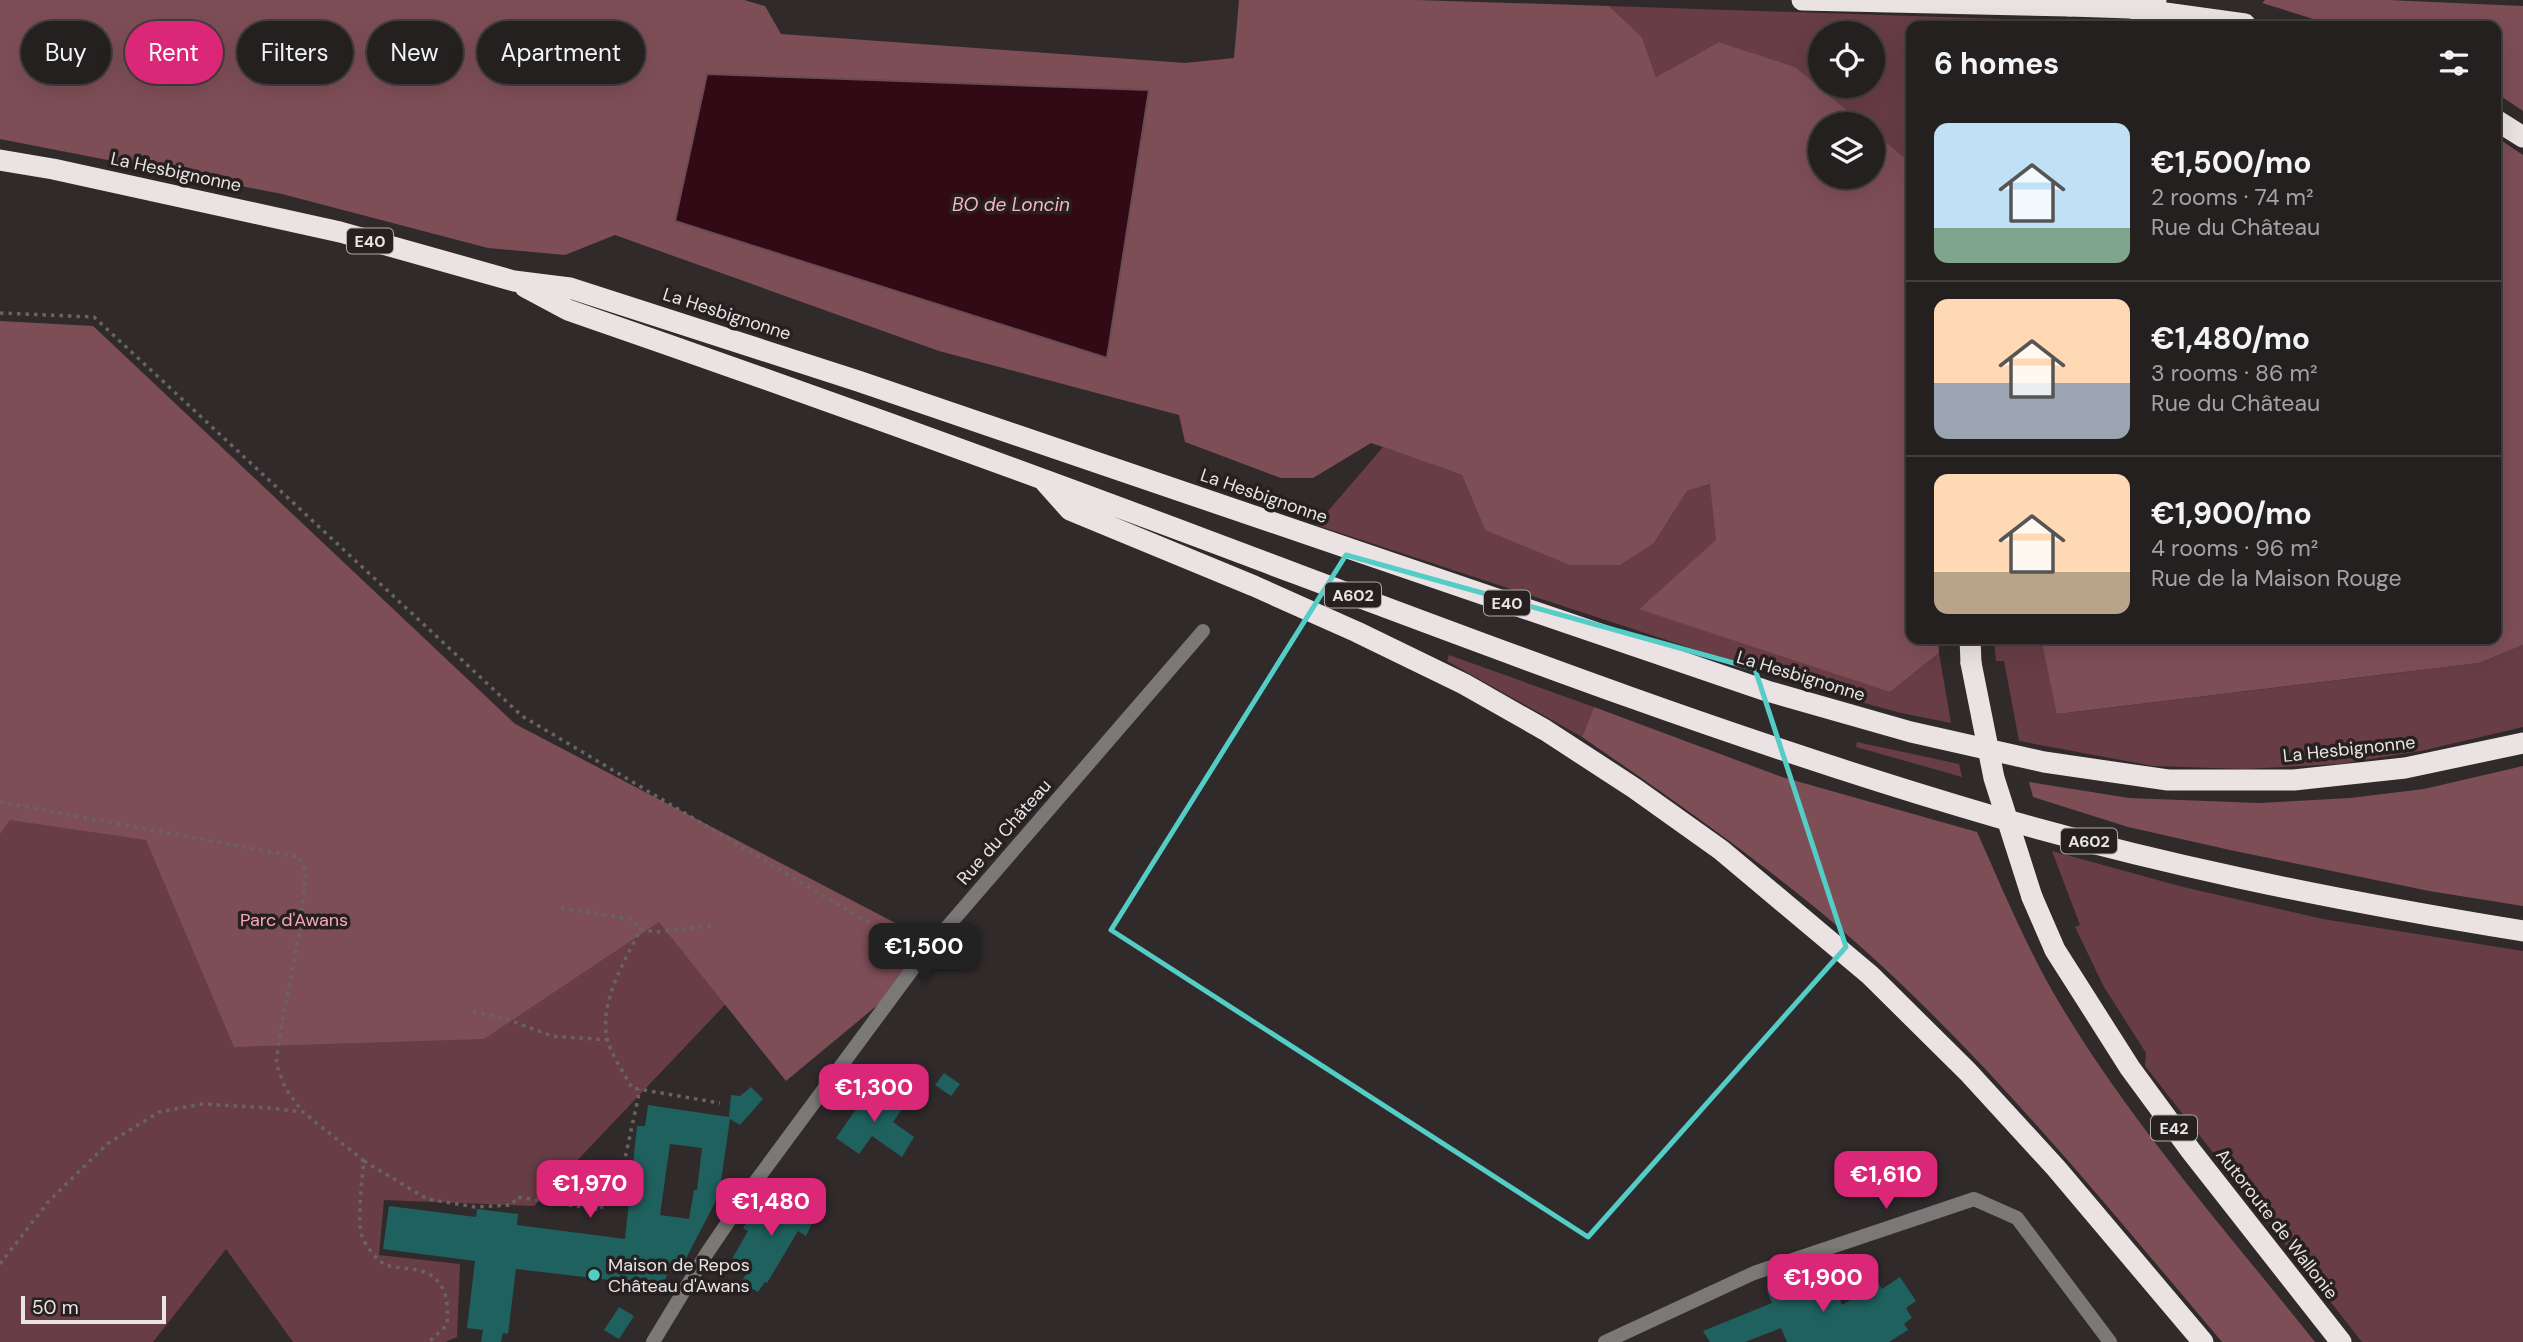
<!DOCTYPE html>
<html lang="en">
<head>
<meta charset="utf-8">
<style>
  :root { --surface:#242020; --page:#302d2d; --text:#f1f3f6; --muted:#a3a3a5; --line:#413e3e; --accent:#db2777 }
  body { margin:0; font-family:"DM Sans",sans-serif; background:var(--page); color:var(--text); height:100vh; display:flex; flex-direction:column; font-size:26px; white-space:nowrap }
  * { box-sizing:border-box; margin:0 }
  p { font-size:23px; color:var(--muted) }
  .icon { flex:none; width:38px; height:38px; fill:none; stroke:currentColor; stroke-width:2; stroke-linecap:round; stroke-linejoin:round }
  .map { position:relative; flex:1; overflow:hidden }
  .side { position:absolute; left:1906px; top:21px; width:595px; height:623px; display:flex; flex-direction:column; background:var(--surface); border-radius:14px; box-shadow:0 7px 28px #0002,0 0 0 2px var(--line) }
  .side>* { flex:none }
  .hud { position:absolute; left:21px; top:21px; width:665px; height:63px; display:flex; gap:14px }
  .fabs { position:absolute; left:1808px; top:21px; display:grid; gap:14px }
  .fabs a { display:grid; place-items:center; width:77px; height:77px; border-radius:50%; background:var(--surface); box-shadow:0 7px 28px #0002,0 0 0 2px var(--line); font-size:35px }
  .scale { position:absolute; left:21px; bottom:18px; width:145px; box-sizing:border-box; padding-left:7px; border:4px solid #e9e5e5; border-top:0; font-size:19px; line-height:24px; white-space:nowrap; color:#e9e5e5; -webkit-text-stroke:5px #262021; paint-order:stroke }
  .price { position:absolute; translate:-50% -60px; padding:0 16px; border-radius:14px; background:var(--accent); color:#fff; font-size:23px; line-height:46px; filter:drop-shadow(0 2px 4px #0008) }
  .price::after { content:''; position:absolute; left:50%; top:42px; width:21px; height:16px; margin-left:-10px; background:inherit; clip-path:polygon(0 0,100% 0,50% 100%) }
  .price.on { background:#222; color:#fff }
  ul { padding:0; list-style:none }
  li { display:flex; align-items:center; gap:21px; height:175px; padding:0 28px }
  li+li { border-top:2px solid var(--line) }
  li span { display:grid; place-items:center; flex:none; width:196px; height:140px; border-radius:14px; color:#555 }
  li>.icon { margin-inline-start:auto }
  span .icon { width:84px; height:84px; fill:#fffc; stroke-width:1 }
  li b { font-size:30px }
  h2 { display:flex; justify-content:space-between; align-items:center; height:84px; padding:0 28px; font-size:30px }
  .tag { padding:0 24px; border-radius:32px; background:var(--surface); box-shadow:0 7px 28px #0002,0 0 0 2px var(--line); font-size:24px; line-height:63px }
  .tag.on { background:var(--accent); color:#fff }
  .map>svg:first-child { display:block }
  .green { fill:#683d45; fill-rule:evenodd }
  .forest { fill:#7e4e57 }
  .water { fill:#320a15; stroke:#694c53; stroke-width:2 }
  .building { fill:#1f615e; fill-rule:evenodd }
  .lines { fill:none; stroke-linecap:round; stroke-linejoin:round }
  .path { stroke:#686364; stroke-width:3.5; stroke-dasharray:3.5 5; stroke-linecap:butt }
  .street { stroke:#7b7878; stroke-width:14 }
  .highway { stroke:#eae2e3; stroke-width:21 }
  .highway-bridge { stroke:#eae2e3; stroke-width:21 }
  .marked { fill:none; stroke:#54cdc7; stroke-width:5; stroke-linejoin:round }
  .poi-dot { fill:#54cdc7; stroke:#262021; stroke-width:2.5 }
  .labels { text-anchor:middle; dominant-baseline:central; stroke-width:7; stroke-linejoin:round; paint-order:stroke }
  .shield { fill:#262021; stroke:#aeaaaa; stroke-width:2 }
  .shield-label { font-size:16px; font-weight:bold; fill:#e9e5e5 }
  .street-label { font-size:18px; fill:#e9e5e5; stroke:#262021 }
  .park-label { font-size:18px; fill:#f8a8b6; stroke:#262021 }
  .poi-label { font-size:18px; fill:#e9e5e5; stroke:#262021; text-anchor:start }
  .water-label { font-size:19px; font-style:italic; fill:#f7b6c1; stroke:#262021 }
</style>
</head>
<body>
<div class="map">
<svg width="2523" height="1342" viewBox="0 0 2523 1342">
  <rect width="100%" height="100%" fill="#302a2b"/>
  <!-- green -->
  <path class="green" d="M1609,6l422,14 1,6h-121v137l-38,-32 -1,-7h-8l-70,-57 -75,-25 -63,35 -14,-40zM1820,33h52v53h-52z
    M0,326h93l422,398 318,167 -299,315 -150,-6 -5,55 81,9 -3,73 -12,5h-152l-67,-93 -73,93h-153z
    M1383,447l79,28 23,55 169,13 33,-52 24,-7 6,56 -77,68 250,84 49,-39 12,70 -50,-10 -70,-19 -515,-169z
    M1994,639h47l17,75 421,-51 44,-18v82l-102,24 -82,13 -95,5 -91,-3 -134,-25 -15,-80h-8z
    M1449,655l145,52 -12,30 -135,-76z
    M1857,742l102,22 3,13 -106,-30z
    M2052,851l131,36 140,32 200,32v391h-161l-217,-276 1,-13 -42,-66 -29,-60 5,-2z"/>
  <!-- forest -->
  <path class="forest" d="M0,0h744l21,6 16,28 404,29 49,-5 5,-58h177l193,6 33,31 14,40 63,-35 76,25 69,57h-44v53h52l1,-46 38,32v476h27l1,14 -49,39 -251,-83 77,-69 -6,-56 -23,7 -33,52 -34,22h-50l-85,-35 -23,-55 -79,-28 -12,-4 -58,35h-32l-96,-36 -6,-27 -240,-64 -324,-116 -50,20 -77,-7 -206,-54 -282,-55z
    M2265,0h122l136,6v105l-27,-18v-67h-160l-74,-23z
    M2496,137l27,18v490l-44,18 -422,51 -16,-75h455z
    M0,321l93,5 422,398 430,225 -159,132 -127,-159 -175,117 -250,8 -88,-207 -136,-20 -10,14z
    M1594,707l188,70 195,55c26,58 50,117 83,172 71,119 168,229 255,338h-93c-127,-150 -253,-307 -405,-433 -76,-62 -155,-117 -235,-172z
    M2523,766v140l-94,-15 -199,-41 -102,-23 -95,-30 -4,-15 100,16 130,5 91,-5 74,-9z"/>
  <!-- water -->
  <path class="water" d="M707,74l442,16 -42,268 -432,-137z"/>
  <!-- building -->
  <path class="building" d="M944,1073l16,11 -9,12 -16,-11z
    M859,1086l27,17 5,-6 13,9 -11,16 21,15 -12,20 -30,-21 -13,18 -23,-16 20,-29 -8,-5z
    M751,1087l12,12 -23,26 -10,-6 -11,76 -37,71 -13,6 -8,14 -145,-17 -8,65 -5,-1 -2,9h-20l2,-12 -16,-2 8,-67 -92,-12 6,-43 87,11 1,-8 41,5 -1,11 108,14 12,-113h8l3,-21 81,12 2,-22 9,1zM670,1144l32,4 -5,42h-3l-5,29 -29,-4z
    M779,1188l34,16 -5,7 8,4 -10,21 -8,-5 -31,52 -2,-1 -7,10 -17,-9 5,-9 -18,-8 20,-35 -5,-3 10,-14 9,6z
    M1827,1268l15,37 36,-22 4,6 18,-12 16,24 -10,7 6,10 -8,6 4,6 -19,12h-102l-6,-14 -36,14h-35l-7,-11 69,-28 -5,-12z
    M619,1307l15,9 -15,23 -15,-9z"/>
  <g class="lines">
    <!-- path -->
    <path class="path" d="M0,313l94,4 428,399 389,232
      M0,802l299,55 7,14 -6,58 -19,99 -5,35 9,25 18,24
      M561,908l70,11 10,10
      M711,926l-55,6 -15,-3c-16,31 -42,73 -34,109 4,17 17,35 25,50l88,15
      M473,1011l39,10 40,15 55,4
      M364,1161l63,38 48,8 37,-2 5,-8 84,13 7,-46 16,-1 16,-74
      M0,1264l48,-62 59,-58 52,-32 43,-8 68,4 33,4 61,49c-2,15 -7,62 -2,75 3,9 15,25 24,29 10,3 22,3 32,5 28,7 31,30 29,55l-17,16 -4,1"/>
    <!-- street -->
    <path class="street" d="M653,1342l54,-89 49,-72 167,-226 280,-324
      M1605,1342l149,-69 220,-74 43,19 93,124"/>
    <!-- highway -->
    <path class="highway" d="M1802,0l268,6
      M2139,26l17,-26
      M2496,120l27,17
      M0,160l53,9 287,63 174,49 56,7 288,93 909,310 144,41 133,30 124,18h126l111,-12 118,-25
      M525,287l43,23c214,74 428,151 641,231 248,93 496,189 750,265 185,56 374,94 564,125
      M1045,482l25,28 184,76 103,46 107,52 81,46 89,58 87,62 149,125 98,97 88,96 147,174
      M1970,639l1,24
      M2032,897l23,53 75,118 61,83 150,191"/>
    <!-- highway-bridge -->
    <path class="highway-bridge" d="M2070,6l60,2 115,16
      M1971,663l23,115 38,119"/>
  </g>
  <!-- marked area -->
  <path class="marked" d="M1346,555l409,114 91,278 -258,290 -477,-307z"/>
  <!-- markers -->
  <circle class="poi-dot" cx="594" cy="1275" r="7"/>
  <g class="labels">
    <!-- shield labels -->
    <g class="shield">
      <rect x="347" y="228.5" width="46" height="25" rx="5"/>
      <rect x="1325" y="582.5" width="56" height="25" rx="5"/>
      <rect x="1484" y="590.5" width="46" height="25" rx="5"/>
      <rect x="2061" y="828.5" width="56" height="25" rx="5"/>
      <rect x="2151" y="1115.5" width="46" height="25" rx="5"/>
    </g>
    <g class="shield-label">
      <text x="370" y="241">E40</text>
      <text x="1353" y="595">A602</text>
      <text x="1507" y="603">E40</text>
      <text x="2089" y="841">A602</text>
      <text x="2174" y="1128">E42</text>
    </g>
    <!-- street labels -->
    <g class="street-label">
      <text transform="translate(176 172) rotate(12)">La Hesbignonne</text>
      <text transform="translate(727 314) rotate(18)">La Hesbignonne</text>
      <text transform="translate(1264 496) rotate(19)">La Hesbignonne</text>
      <text transform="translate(1801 676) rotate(17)">La Hesbignonne</text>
      <text transform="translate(2349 749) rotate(-6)">La Hesbignonne</text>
      <text transform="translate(1004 832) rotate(-49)">Rue du Château</text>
      <text transform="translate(2277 1224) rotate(52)">Autoroute de Wallonie</text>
    </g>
    <!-- park labels -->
    <g class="park-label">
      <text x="294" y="920">Parc d'Awans</text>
    </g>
    <!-- poi labels -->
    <g class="poi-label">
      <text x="608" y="1265">Maison de Repos<tspan x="608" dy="21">Château d'Awans</tspan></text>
    </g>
    <!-- water labels -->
    <g class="water-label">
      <text x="1011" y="204">BO de Loncin</text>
    </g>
  </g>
</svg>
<div class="fabs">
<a><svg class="icon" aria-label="locate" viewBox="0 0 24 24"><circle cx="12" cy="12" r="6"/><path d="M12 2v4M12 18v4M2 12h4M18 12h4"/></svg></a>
<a><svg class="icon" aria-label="layers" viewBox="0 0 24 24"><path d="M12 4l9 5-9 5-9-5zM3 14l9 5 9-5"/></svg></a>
</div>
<div class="scale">50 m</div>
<b class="price on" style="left:924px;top:983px">€1,500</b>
<b class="price" style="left:874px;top:1124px">€1,300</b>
<b class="price" style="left:1886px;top:1211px">€1,610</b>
<b class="price" style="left:590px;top:1220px">€1,970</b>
<b class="price" style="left:771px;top:1238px">€1,480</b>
<b class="price" style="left:1823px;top:1314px">€1,900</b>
<div class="hud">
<a class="tag">Buy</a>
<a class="tag on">Rent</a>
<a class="tag">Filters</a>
<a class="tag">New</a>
<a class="tag">Apartment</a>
</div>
<section class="side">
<h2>6 homes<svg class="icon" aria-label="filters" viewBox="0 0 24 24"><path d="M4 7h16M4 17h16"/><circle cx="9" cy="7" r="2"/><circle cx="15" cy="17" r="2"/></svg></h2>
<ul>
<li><span style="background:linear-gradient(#bfe0f5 75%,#7fa58c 0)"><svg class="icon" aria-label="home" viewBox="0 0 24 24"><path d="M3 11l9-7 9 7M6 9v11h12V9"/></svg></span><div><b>€1,500/mo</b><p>2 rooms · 74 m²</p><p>Rue du Château</p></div></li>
<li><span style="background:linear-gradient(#ffd9b3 60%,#9aa5b1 0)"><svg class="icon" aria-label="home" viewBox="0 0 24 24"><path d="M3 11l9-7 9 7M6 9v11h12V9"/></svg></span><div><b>€1,480/mo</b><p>3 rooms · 86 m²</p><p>Rue du Château</p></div></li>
<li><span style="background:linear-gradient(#ffd9b3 70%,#b9a48a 0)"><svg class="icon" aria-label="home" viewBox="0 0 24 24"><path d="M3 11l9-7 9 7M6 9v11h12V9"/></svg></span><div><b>€1,900/mo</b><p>4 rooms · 96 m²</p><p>Rue de la Maison Rouge</p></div></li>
</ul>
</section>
</div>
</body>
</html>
